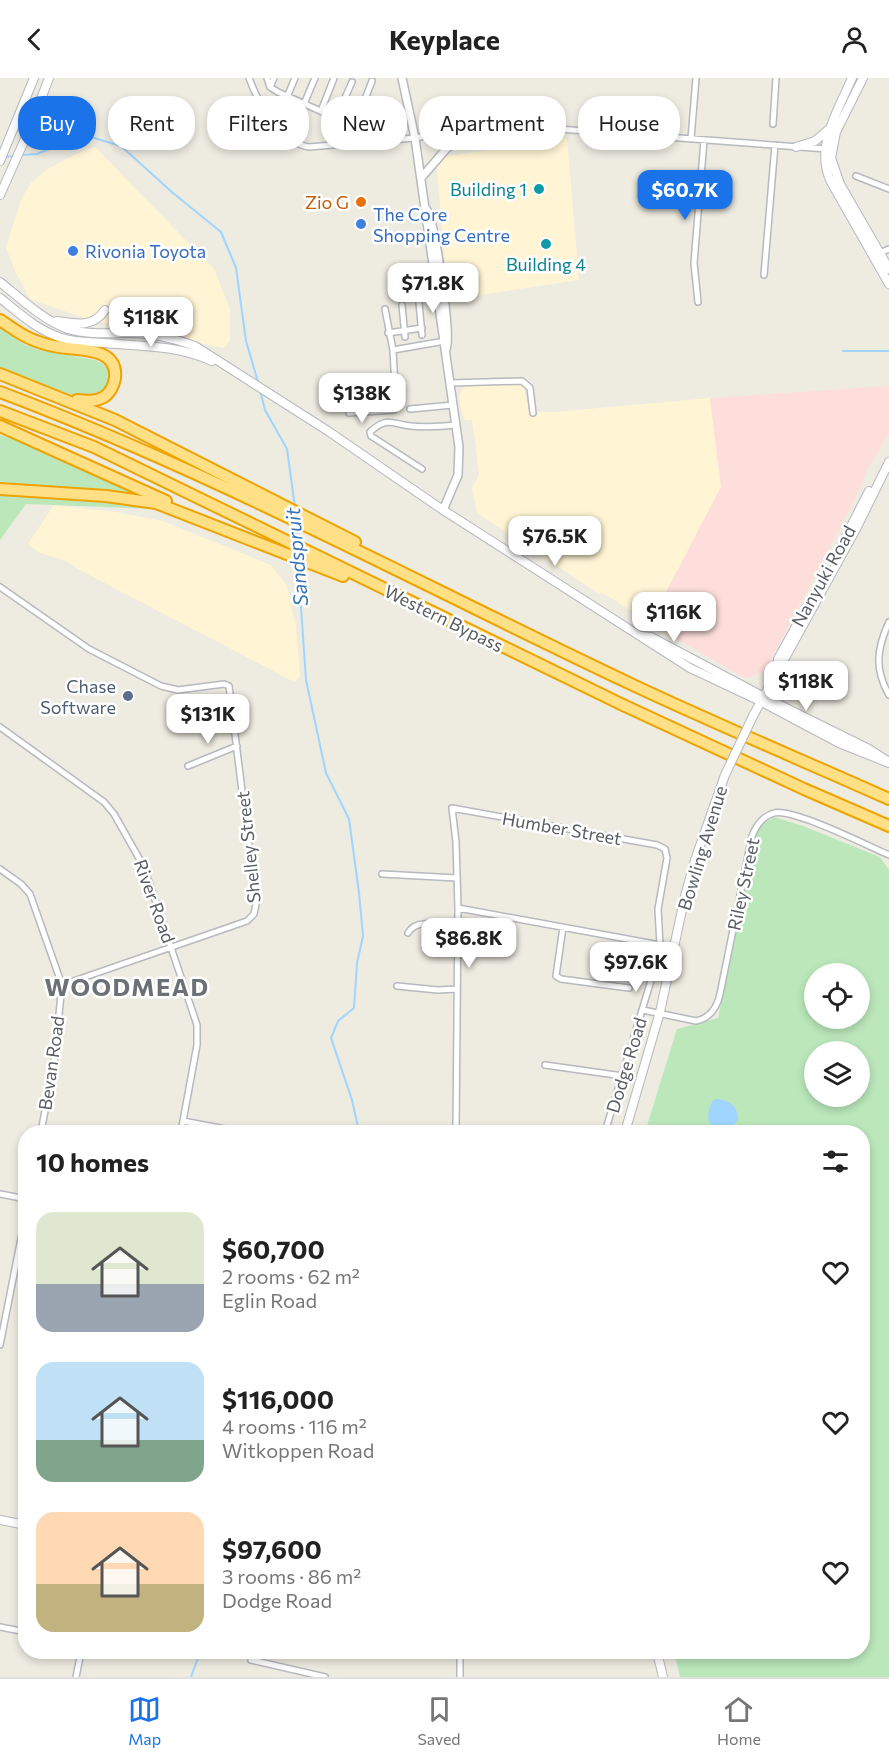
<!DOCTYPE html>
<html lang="en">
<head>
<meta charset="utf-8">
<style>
  :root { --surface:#fff; --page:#f2f2f2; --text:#222; --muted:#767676; --line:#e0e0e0; --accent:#1a73e8 }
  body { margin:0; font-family:Commissioner,sans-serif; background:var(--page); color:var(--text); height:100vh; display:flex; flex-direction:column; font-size:22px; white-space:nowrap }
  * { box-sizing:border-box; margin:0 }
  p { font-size:20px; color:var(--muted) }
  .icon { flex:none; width:33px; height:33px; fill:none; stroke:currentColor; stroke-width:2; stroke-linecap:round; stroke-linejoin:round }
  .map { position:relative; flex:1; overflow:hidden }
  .panel { position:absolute; left:18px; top:1047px; width:852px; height:534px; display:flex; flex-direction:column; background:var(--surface); border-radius:24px; box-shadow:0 3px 9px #0003 }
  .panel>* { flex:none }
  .guide { position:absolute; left:18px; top:18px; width:854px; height:54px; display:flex; gap:12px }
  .tools { position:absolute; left:804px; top:885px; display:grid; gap:12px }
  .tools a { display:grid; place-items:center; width:66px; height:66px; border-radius:50%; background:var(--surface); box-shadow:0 3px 9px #0003; font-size:30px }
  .price { position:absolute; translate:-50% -51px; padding:0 14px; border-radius:12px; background:#fff; color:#222; font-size:20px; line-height:39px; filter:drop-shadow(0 2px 3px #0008) }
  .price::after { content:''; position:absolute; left:50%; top:36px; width:18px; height:14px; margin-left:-9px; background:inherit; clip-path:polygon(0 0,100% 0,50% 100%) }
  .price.selected { background:var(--accent); color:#fff }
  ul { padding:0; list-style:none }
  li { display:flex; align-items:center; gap:18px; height:150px; padding:0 18px }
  li span { display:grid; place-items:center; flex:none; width:168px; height:120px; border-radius:18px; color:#555 }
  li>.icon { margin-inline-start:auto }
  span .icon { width:72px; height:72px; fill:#fffc; stroke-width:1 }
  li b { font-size:26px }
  h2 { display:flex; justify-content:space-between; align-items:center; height:72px; padding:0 18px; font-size:26px }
  .tag { padding:0 21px; border-radius:24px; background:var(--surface); box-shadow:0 3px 9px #0003; font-size:21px; line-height:54px }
  .tag.selected { background:var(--accent); color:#fff }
  header { display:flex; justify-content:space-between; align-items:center; height:78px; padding:0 18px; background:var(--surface); font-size:27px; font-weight:700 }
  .menu { display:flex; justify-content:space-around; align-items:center; height:84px; border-top:2px solid var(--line); background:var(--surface); font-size:16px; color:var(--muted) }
  .menu a { display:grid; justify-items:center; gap:3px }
  .menu .selected { color:var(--accent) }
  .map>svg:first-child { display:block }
  .commercial { fill:#fff5d4 }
  .medical { fill:#fddedb }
  .green { fill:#bbe7bb; fill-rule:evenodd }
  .water { fill:#9fd5ff }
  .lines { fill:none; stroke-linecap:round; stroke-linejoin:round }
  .stream { stroke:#9fd5ff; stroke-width:2 }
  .minor-casing { stroke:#b6b9be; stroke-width:8 }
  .tertiary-casing { stroke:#b6b9be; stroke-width:10 }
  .secondary-casing { stroke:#b5b8bf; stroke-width:10 }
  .motorway-casing { stroke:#eea300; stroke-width:14 }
  .minor { stroke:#fff; stroke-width:5 }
  .tertiary { stroke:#fff; stroke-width:7 }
  .secondary { stroke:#fff; stroke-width:8 }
  .motorway { stroke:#ffe086; stroke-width:10 }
  .secondary-bridge-casing { stroke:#b5b8bf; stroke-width:10; stroke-linecap:butt }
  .secondary-bridge { stroke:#fff; stroke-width:8 }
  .culture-dot { fill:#0f9aa8; stroke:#fff; stroke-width:2 }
  .food-dot { fill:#e8710a; stroke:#fff; stroke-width:2 }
  .shop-dot { fill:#3f7fe0; stroke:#fff; stroke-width:2 }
  .service-dot { fill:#5c6f8a; stroke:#fff; stroke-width:2 }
  .labels { text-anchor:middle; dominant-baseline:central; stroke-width:5; stroke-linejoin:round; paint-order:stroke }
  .culture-label { font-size:18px; fill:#0d838f; stroke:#fff; text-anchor:end }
  .food-label { font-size:18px; fill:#c56008; stroke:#fff; text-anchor:end }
  .shop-label { font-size:18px; fill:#366cbe; stroke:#fff; text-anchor:start }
  .street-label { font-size:18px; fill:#595e63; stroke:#fff }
  .service-label { font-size:18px; fill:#4e5e75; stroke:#fff; text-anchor:end }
  .water-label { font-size:20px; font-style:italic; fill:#3775b8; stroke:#fff }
  .district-label { font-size:24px; font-weight:bold; letter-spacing:1.5px; fill:#6a7075; stroke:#fff }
</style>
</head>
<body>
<header><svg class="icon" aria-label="back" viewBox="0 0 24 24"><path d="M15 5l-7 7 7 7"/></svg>Keyplace<svg class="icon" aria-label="person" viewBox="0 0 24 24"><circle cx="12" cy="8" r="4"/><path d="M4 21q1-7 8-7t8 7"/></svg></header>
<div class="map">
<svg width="889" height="1599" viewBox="0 0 889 1599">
  <rect width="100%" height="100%" fill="#eeebe1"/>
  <!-- commercial -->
  <path class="commercial" d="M567,60l12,142 -131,20 -12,-142z
    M95,69l119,122 16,40v31l-6,8 -134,-28 -60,-21 -15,-28 -9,-24 15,-47 10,-17 15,-13 28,-15z
    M514,305l6,1 4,4 5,23 25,1 156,-14 11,89 -71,136 -37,-24 -12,-7 -2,2 -122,-81 -5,-25 7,-13 -4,-35 -3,-20h-7l-4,-11 -2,-11 2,-7 4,-4 7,-1z
    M54,427l62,7 47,9 108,44 16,21 9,41 4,50 -6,5 -216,-113 -12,-8 -26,-8 -12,-9z"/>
  <!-- medical -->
  <path class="medical" d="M889,308v47l-21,35 -15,35 -89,170 -20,5 -94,-55 71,-136 -11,-89z"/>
  <!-- green -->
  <path class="green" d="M0,250l25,17 14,5 56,10c20,8 16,19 8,35l-23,3 -80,-29z
    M0,357l18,6 115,52 -133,-11z
    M0,415l107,7 41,6 10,3 -132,-5 -26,36z
    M774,739l29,9 77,31 9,13v807h-209l-6,-25h188v-520h-217l32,-103 41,-11 38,-190zM814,896h46v44h-46zM814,974h46v44h-46z"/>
  <!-- water -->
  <path class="water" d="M716,1021c14,1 22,7 22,21 -15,19 -39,9 -26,-18z"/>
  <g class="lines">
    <!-- stream -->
    <path class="stream" d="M21,77l16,-1 47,-19 37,11 52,47 48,39 15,36 10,73 12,41
      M3,79l12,-1
      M843,273h46
      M260,312l5,20 22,39 8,58
      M296,446l1,19
      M298,485l8,117 20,93 23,46 10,74 4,43 -6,27 -3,45 -16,13 -7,17 21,62 7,32
      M191,1599l9,-25"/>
    <!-- minor casing -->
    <g class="minor-casing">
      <path id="minor" d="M249,0c9,25 32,65 60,69l106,-9 51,-10 39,-3 322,24
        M267,0l3,9 8,5 58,26 13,26
        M270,9l4,-9
        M287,19l8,-19
        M364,23l19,8
        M304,26l11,-26
        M342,26l18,8 12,-31
        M321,33l13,-33
        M336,40l16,-36
        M773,46l3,-46
        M691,61l5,-61
        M856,98l33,13
        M877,176l12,-5
        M764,197l11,-130
        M698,224l-4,-39 10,-123
        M419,225l3,32
        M402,227l3,32
        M385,231l8,41
        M388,255l34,-5
        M450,305l72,-2 8,7 3,25
        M364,319l32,-1
        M410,331l43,-4
        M349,335l45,-3 2,-4 -3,-56 52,-9
        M422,391l-51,-33 -1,-4c17,-16 22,-8 41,-6 14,2 30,0 45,-1
        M0,509l89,62 72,37 17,4 46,-6 5,2 27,218 -2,10 -7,7 -185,64
        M889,544c-12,26 -15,47 0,73
        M0,649l104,75 10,12 30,53 53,158v20l-16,87
        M188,688l49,-20
        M0,791l21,15 9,10 32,91 -8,78 -13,69
        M382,796l75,4
        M458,830l202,37
        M563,849l-7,49 5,3 68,9
        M408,855c9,-17 35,-6 49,-4
        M397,908l41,4 19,-1
        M643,932l53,11c14,-3 21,-13 24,-27l32,-158c4,-10 11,-20 22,-23 19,-5 94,33 115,42
        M545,987l78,11
        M183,1043l58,11
        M456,1054l2,-224 -2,-66 -4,-34 205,37 8,4 2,9 -9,51 2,36 -4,19 -51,168
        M0,1116l26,5
        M0,1267l26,-132
        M0,1549l26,5
        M251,1582l74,17
        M76,1599l5,-25
        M460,1599v-25"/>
    </g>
    <!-- tertiary casing -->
    <g class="tertiary-casing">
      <path id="tertiary" d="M402,0l13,60 44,309 -1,28 -15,35
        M421,100l26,-30 33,-22
        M427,132c8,14 25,126 19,139
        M418,206l13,10 3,9"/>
    </g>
    <!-- secondary casing -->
    <g class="secondary-casing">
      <path id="secondary" d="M852,0c-14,33 -38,69 -21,104l58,102
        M863,0l-27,54 -5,26 9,26 49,85
        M796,69l19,-6 13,-11
        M0,83l34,-83
        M0,117l29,-65 20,-52
        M0,204c21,17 43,38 68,47 20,6 40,4 60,4 23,0 46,5 67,13l133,85 115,79 247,158 72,34 77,41 50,20
        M0,220c19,15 38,33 62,40 13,4 27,4 41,5 38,3 74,2 109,18
        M57,243c19,3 36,7 48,-11
        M838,474l31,-61
        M642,558l9,1 113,60 105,52 17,11
        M778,581l36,-65
        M753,638l104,-189 32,-65
        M625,1054l35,-120 25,-116 10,-36 30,-85
        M0,1442l26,5
        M657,1574l6,25"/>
    </g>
    <!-- motorway casing -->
    <g class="motorway-casing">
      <path id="motorway" d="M0,242c11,7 23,17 36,21 10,4 21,6 31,7 19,2 51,2 48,30 -1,7 -5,15 -11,19 -9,5 -18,4 -27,3
        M0,296l115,46 240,122
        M0,314c218,82 423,194 633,293 85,40 171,76 256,114
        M0,333l94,36 529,258 181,84 85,37
        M0,348l166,75
        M0,411l106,7 50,7 187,73"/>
    </g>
    <!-- minor -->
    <use href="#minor" class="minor"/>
    <!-- tertiary -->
    <use href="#tertiary" class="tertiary"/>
    <!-- secondary -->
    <use href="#secondary" class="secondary"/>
    <!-- motorway -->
    <use href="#motorway" class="motorway"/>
    <!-- secondary-bridge casing -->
    <g class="secondary-bridge-casing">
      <path id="secondary-bridge" d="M725,697l28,-59"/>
    </g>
    <!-- secondary-bridge -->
    <use href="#secondary-bridge" class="secondary-bridge"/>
  </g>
  <!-- markers -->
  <g class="culture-dot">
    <circle cx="539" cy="111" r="6"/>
    <circle cx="546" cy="166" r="6"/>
  </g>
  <circle class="food-dot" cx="361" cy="124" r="6"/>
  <g class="shop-dot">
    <circle cx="361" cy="146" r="6"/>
    <circle cx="73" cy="173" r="6"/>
  </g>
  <circle class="service-dot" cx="128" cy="618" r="6"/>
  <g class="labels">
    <!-- culture labels -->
    <g class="culture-label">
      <text x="527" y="111">Building 1</text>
      <text x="546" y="186" text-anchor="middle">Building 4</text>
    </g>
    <!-- food labels -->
    <g class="food-label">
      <text x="349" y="124">Zio G</text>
    </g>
    <!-- shop labels -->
    <g class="shop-label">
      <text x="373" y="136">The Core<tspan x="373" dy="21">Shopping Centre</tspan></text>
      <text x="85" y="173">Rivonia Toyota</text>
    </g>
    <!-- street labels -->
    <g class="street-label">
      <text transform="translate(823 498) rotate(-61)">Nanyuki Road</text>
      <text transform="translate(444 540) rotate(26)">Western Bypass</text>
      <text transform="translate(562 750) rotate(10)">Humber Street</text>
      <text transform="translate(248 769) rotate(-96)">Shelley Street</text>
      <text transform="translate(702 770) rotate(-73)">Bowling Avenue</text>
      <text transform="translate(743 806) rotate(-78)">Riley Street</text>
      <text transform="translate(155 823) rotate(70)">River Road</text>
      <text transform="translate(51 985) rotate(-82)">Bevan Road</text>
      <text transform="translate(626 987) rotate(-73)">Dodge Road</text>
    </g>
    <!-- service labels -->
    <g class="service-label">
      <text x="116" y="608">Chase<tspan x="116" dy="21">Software</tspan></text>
    </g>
    <!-- water labels -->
    <g class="water-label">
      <text transform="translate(296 479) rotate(-95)">Sandspruit</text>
    </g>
    <!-- district labels -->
    <g class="district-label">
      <text x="127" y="908">WOODMEAD</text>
    </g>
  </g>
</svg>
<div class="tools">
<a><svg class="icon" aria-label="locate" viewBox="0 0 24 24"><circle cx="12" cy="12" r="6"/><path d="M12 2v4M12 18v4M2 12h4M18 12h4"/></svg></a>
<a><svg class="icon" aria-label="layers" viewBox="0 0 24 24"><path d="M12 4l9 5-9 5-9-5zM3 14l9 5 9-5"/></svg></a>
</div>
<b class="price selected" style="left:685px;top:143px">$60.7K</b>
<b class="price" style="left:433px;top:236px">$71.8K</b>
<b class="price" style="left:151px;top:270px">$118K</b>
<b class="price" style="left:362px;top:346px">$138K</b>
<b class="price" style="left:555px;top:489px">$76.5K</b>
<b class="price" style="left:674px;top:565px">$116K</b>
<b class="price" style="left:806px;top:634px">$118K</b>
<b class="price" style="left:208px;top:667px">$131K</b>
<b class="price" style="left:469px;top:891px">$86.8K</b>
<b class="price" style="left:636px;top:915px">$97.6K</b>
<div class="guide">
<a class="tag selected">Buy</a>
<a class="tag">Rent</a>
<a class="tag">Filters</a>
<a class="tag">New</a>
<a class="tag">Apartment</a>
<a class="tag">House</a>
</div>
<section class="panel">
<h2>10 homes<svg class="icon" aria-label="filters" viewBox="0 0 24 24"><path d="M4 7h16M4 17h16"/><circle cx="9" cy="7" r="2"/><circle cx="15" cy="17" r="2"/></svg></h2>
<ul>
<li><span style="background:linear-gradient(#dfe7d0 60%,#9aa5b1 0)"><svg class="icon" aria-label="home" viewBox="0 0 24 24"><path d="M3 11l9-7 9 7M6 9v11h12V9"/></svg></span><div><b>$60,700</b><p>2 rooms · 62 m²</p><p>Eglin Road</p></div><svg class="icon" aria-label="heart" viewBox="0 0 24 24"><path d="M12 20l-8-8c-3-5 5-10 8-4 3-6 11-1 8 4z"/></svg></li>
<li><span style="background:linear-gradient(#bfe0f5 65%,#7fa58c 0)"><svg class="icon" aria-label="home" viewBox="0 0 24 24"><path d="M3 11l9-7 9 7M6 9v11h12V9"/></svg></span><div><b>$116,000</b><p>4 rooms · 116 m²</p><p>Witkoppen Road</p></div><svg class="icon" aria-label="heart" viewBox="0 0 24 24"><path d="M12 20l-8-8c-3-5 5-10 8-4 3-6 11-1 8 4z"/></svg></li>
<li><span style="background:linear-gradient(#ffd9b3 60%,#c2b280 0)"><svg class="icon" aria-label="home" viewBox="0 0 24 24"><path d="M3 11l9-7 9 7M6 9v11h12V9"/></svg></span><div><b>$97,600</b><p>3 rooms · 86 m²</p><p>Dodge Road</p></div><svg class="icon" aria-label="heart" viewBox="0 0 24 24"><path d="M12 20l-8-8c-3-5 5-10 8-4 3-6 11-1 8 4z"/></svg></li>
</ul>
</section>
</div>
<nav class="menu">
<a class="selected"><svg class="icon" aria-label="map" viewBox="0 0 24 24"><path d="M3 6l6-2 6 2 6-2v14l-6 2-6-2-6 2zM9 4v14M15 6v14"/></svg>Map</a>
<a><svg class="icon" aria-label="saved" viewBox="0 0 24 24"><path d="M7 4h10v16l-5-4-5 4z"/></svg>Saved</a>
<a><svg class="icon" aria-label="home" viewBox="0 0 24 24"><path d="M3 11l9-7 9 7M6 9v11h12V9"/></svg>Home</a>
</nav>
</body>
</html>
